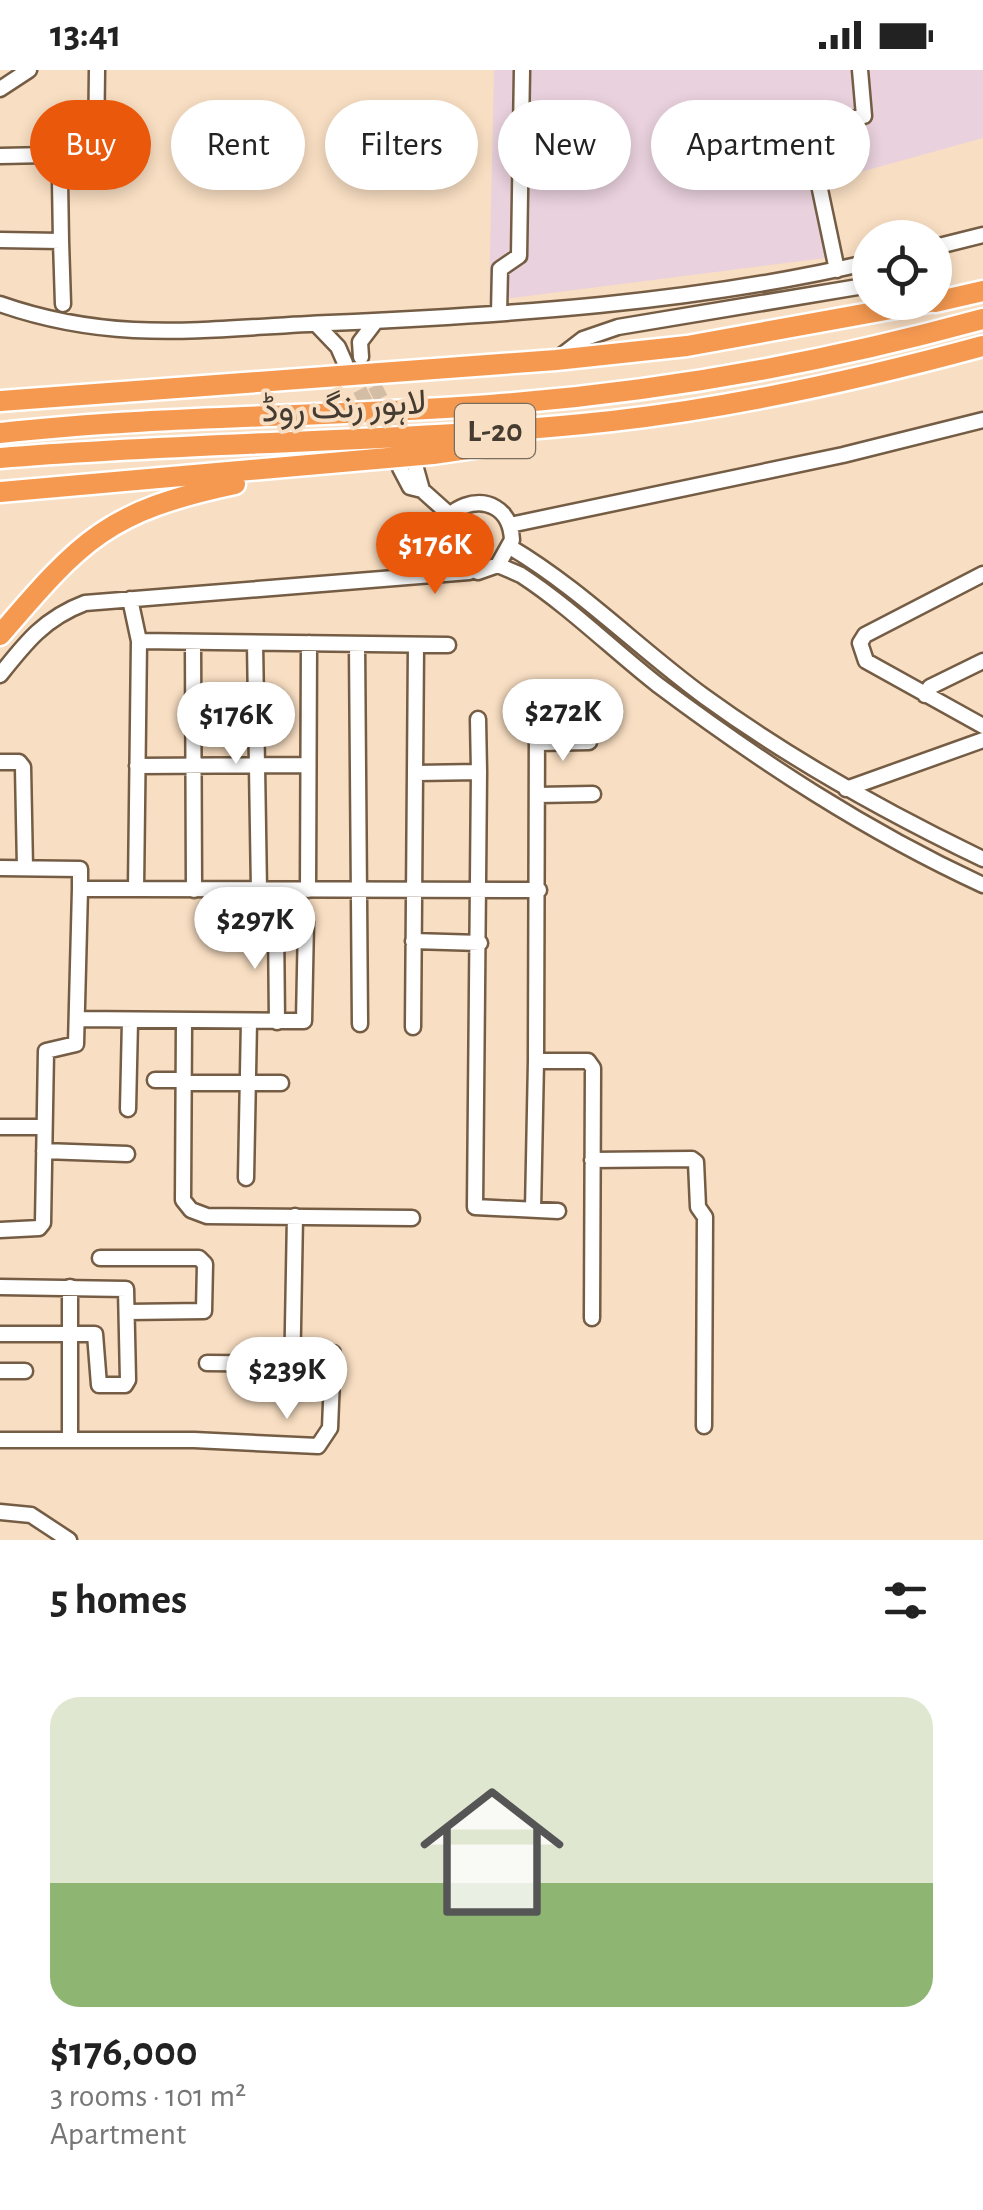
<!DOCTYPE html>
<html lang="en">
<head>
<meta charset="utf-8">
<style>
  :root { --surface:#fff; --page:#f6f6f6; --text:#222; --muted:#767676; --line:#e0e0e0; --accent:#ea580c }
  body { margin:0; font-family:"Alegreya Sans",Vazirmatn,sans-serif; background:var(--page); color:var(--text); height:100vh; display:flex; flex-direction:column; font-size:38px; white-space:nowrap }
  * { box-sizing:border-box; margin:0 }
  p { font-size:32px; color:var(--muted) }
  .icon { flex:none; width:55px; height:55px; fill:none; stroke:currentColor; stroke-width:2; stroke-linecap:round; stroke-linejoin:round }
  .map { position:relative; height:1470px; overflow:hidden }
  .drawer { display:flex; flex-direction:column; background:var(--surface); flex:1 }
  .drawer>* { flex:none }
  .top-card { position:absolute; left:30px; top:30px; width:925px; height:90px; display:flex; gap:20px }
  .controls { position:absolute; left:852px; top:150px; display:grid; gap:20px }
  .controls a { display:grid; place-items:center; width:100px; height:100px; border-radius:50%; background:var(--surface); box-shadow:0 5px 15px #0003; font-size:50px }
  .price { position:absolute; translate:-50% -85px; padding:0 22px; border-radius:35px; background:#fff; color:#222; font-size:32px; line-height:65px; filter:drop-shadow(0 2px 5px #0008) }
  .price::after { content:''; position:absolute; left:50%; top:60px; width:30px; height:22px; margin-left:-15px; background:inherit; clip-path:polygon(0 0,100% 0,50% 100%) }
  .price.on { background:var(--accent); color:#fff }
  ul { padding:0; list-style:none }
  li { display:grid; align-content:center; gap:20px; height:530px; padding:0 50px }
  li+li { border-top:2px solid var(--line) }
  li span { display:grid; place-items:center; height:310px; border-radius:30px; color:#555 }
  li>.icon { margin-inline-start:auto }
  span .icon { width:180px; height:180px; fill:#fffc; stroke-width:1 }
  li b { font-size:42px }
  h2 { display:flex; justify-content:space-between; align-items:center; height:120px; padding:0 50px; font-size:42px }
  .chip { padding:0 35px; border-radius:45px; background:var(--surface); box-shadow:0 5px 15px #0003; font-size:35px; line-height:90px }
  .chip.on { background:var(--accent); color:#fff }
  .status { display:flex; justify-content:space-between; align-items:center; height:70px; padding:0 50px; background:var(--surface); direction:ltr }
  .status svg { height:28px; fill:currentColor }
  .map>svg:first-child { display:block }
  .industrial { fill:#e9d1dd }
  .lines { fill:none; stroke-linecap:round; stroke-linejoin:round }
  .minor-tunnel { stroke:#d4bda5; stroke-width:14; stroke-dasharray:14 7; stroke-linecap:butt }
  .minor-casing { stroke:#745d44; stroke-width:19 }
  .highway-casing { stroke:#fff; stroke-width:25 }
  .minor { stroke:#fff; stroke-width:14 }
  .highway { stroke:#f59951; stroke-width:20 }
  .labels { text-anchor:middle; dominant-baseline:central; stroke-width:8; stroke-linejoin:round; paint-order:stroke }
  .shield { fill:#f8dec2; stroke:#7b6c5c; stroke-width:2.5 }
  .shield-label { font-size:32px; font-weight:bold; fill:#453b30 }
  .street-label { font-size:35px; fill:#453b30; stroke:#f8dec2 }
</style>
</head>
<body>
<div class="status"><b>13:41</b><svg viewBox="0 0 49 12"><path d="M0 12V9h3v3zM5 12V6h3v6zM10 12V3h3v9zM15 12V0h3v12zM26 1h20v11H26zM47 4h2v5h-2z"/></svg></div>
<div class="map">
<svg width="983" height="1470" viewBox="0 0 983 1470">
  <rect width="100%" height="100%" fill="#f8dec2"/>
  <!-- industrial -->
  <path class="industrial" d="M494,0h489v68l-155,43 13,75 -352,45z"/>
  <g class="lines">
    <!-- minor-tunnel -->
    <path class="minor-tunnel" d="M365,297l38,74
      M350,301l36,70"/>
    <!-- minor casing -->
    <g class="minor-casing">
      <path id="minor" d="M0,19l29,-19
        M0,86l96,-2 1,-84
        M60,111l1,60
        M0,170l61,1 2,63
        M935,177l48,-12
        M837,200l-30,-142 57,-12 -4,-46
        M0,234c117,41 209,24 329,19 180,-8 365,-20 541,-61
        M499,243l1,-44 19,-13 3,-186
        M316,254l22,23 7,16
        M361,287l-1,-15 16,-21
        M557,289l26,-20 35,-12 252,-42
        M415,395l7,25
        M400,398l10,19 12,3 28,25
        M510,455l333,-70 140,-35
        M510,477c71,42 129,102 195,150 87,63 180,115 278,162
        M498,495l14,-25c-3,-67 -103,-32 -59,23l25,9 20,-7 23,10c49,32 91,74 137,110 103,77 208,146 325,200
        M983,504l-118,61 -5,8 6,18 117,65
        M400,506l42,-31
        M130,529l9,42
        M193,573l1,247
        M255,573l4,247
        M357,574l3,380
        M448,575l-309,-4 -3,248 403,1
        M0,605c26,-33 45,-57 85,-72l384,-31
        M925,625l5,-8 53,-26
        M478,649l1,53
        M537,655l-1,336h52l5,7 -1,250
        M538,673l51,-1
        M0,692h19l4,5 2,101
        M137,696l171,-1
        M416,703l63,-1 -4,435 83,4
        M846,719l137,-49
        M538,725l55,-1
        M0,798l80,1v20h56
        M308,820l1,-247
        M276,851l1,101
        M413,871l67,2
        M77,949l227,2 2,-99
        M184,952l-1,178 8,10 16,6 205,2
        M413,957l3,-382
        M155,1010h28
        M183,1013h98
        M128,1039l2,-88
        M0,1057h44
        M44,1081l83,3
        M592,1090l100,-1 4,3 2,45 7,10 -1,209
        M246,1108l3,-157
        M533,1140l3,-149
        M0,1160l39,-2 4,-5 3,-172 30,-7 4,-155
        M100,1188h99l6,6 -1,47 -77,1
        M0,1217l126,2 2,91 -3,5h-26l-4,-51h-95
        M207,1293l85,1
        M0,1301h25
        M292,1312l3,-166
        M0,1370h194l124,6 12,-18 3,-75
        M70,1370v-153
        M0,1442l31,3 38,25"/>
    </g>
    <!-- highway casing -->
    <g class="highway-casing">
      <path id="highway" d="M935,232l48,-11
        M0,331l556,-41 131,-14 243,-44
        M0,363c171,-19 343,-15 514,-30 158,-13 316,-42 469,-84
        M0,388c204,-17 409,-15 612,-37 125,-14 250,-42 371,-75
        M0,422l433,-38 83,-12
        M0,565c82,-96 108,-124 235,-151"/>
    </g>
    <!-- minor -->
    <use href="#minor" class="minor"/>
    <!-- highway -->
    <use href="#highway" class="highway"/>
  </g>
  <g class="labels">
    <!-- shield labels -->
    <rect class="shield" x="455" y="334" width="80" height="54" rx="8"/>
    <g class="shield-label">
      <text x="495" y="361">L-20</text>
    </g>
    <!-- street labels -->
    <g class="street-label">
      <text transform="translate(344 337) rotate(-3)">لاہور رنگ روڈ</text>
    </g>
  </g>
</svg>
<div class="controls">
<a><svg class="icon" aria-label="locate" viewBox="0 0 24 24"><circle cx="12" cy="12" r="6"/><path d="M12 2v4M12 18v4M2 12h4M18 12h4"/></svg></a>
</div>
<b class="price on" style="left:435px;top:527px">$176K</b>
<b class="price" style="left:563px;top:694px">$272K</b>
<b class="price" style="left:236px;top:697px">$176K</b>
<b class="price" style="left:255px;top:902px">$297K</b>
<b class="price" style="left:287px;top:1352px">$239K</b>
<div class="top-card">
<a class="chip on">Buy</a>
<a class="chip">Rent</a>
<a class="chip">Filters</a>
<a class="chip">New</a>
<a class="chip">Apartment</a>
</div>
</div>
<section class="drawer">
<h2>5 homes<svg class="icon" aria-label="filters" viewBox="0 0 24 24"><path d="M4 7h16M4 17h16"/><circle cx="9" cy="7" r="2"/><circle cx="15" cy="17" r="2"/></svg></h2>
<ul>
<li><span style="background:linear-gradient(#dfe7d0 60%,#8fb573 0)"><svg class="icon" aria-label="home" viewBox="0 0 24 24"><path d="M3 11l9-7 9 7M6 9v11h12V9"/></svg></span><div><b>$176,000</b><p>3 rooms · 101 m²</p><p>Apartment</p></div></li>
</ul>
</section>
</body>
</html>
